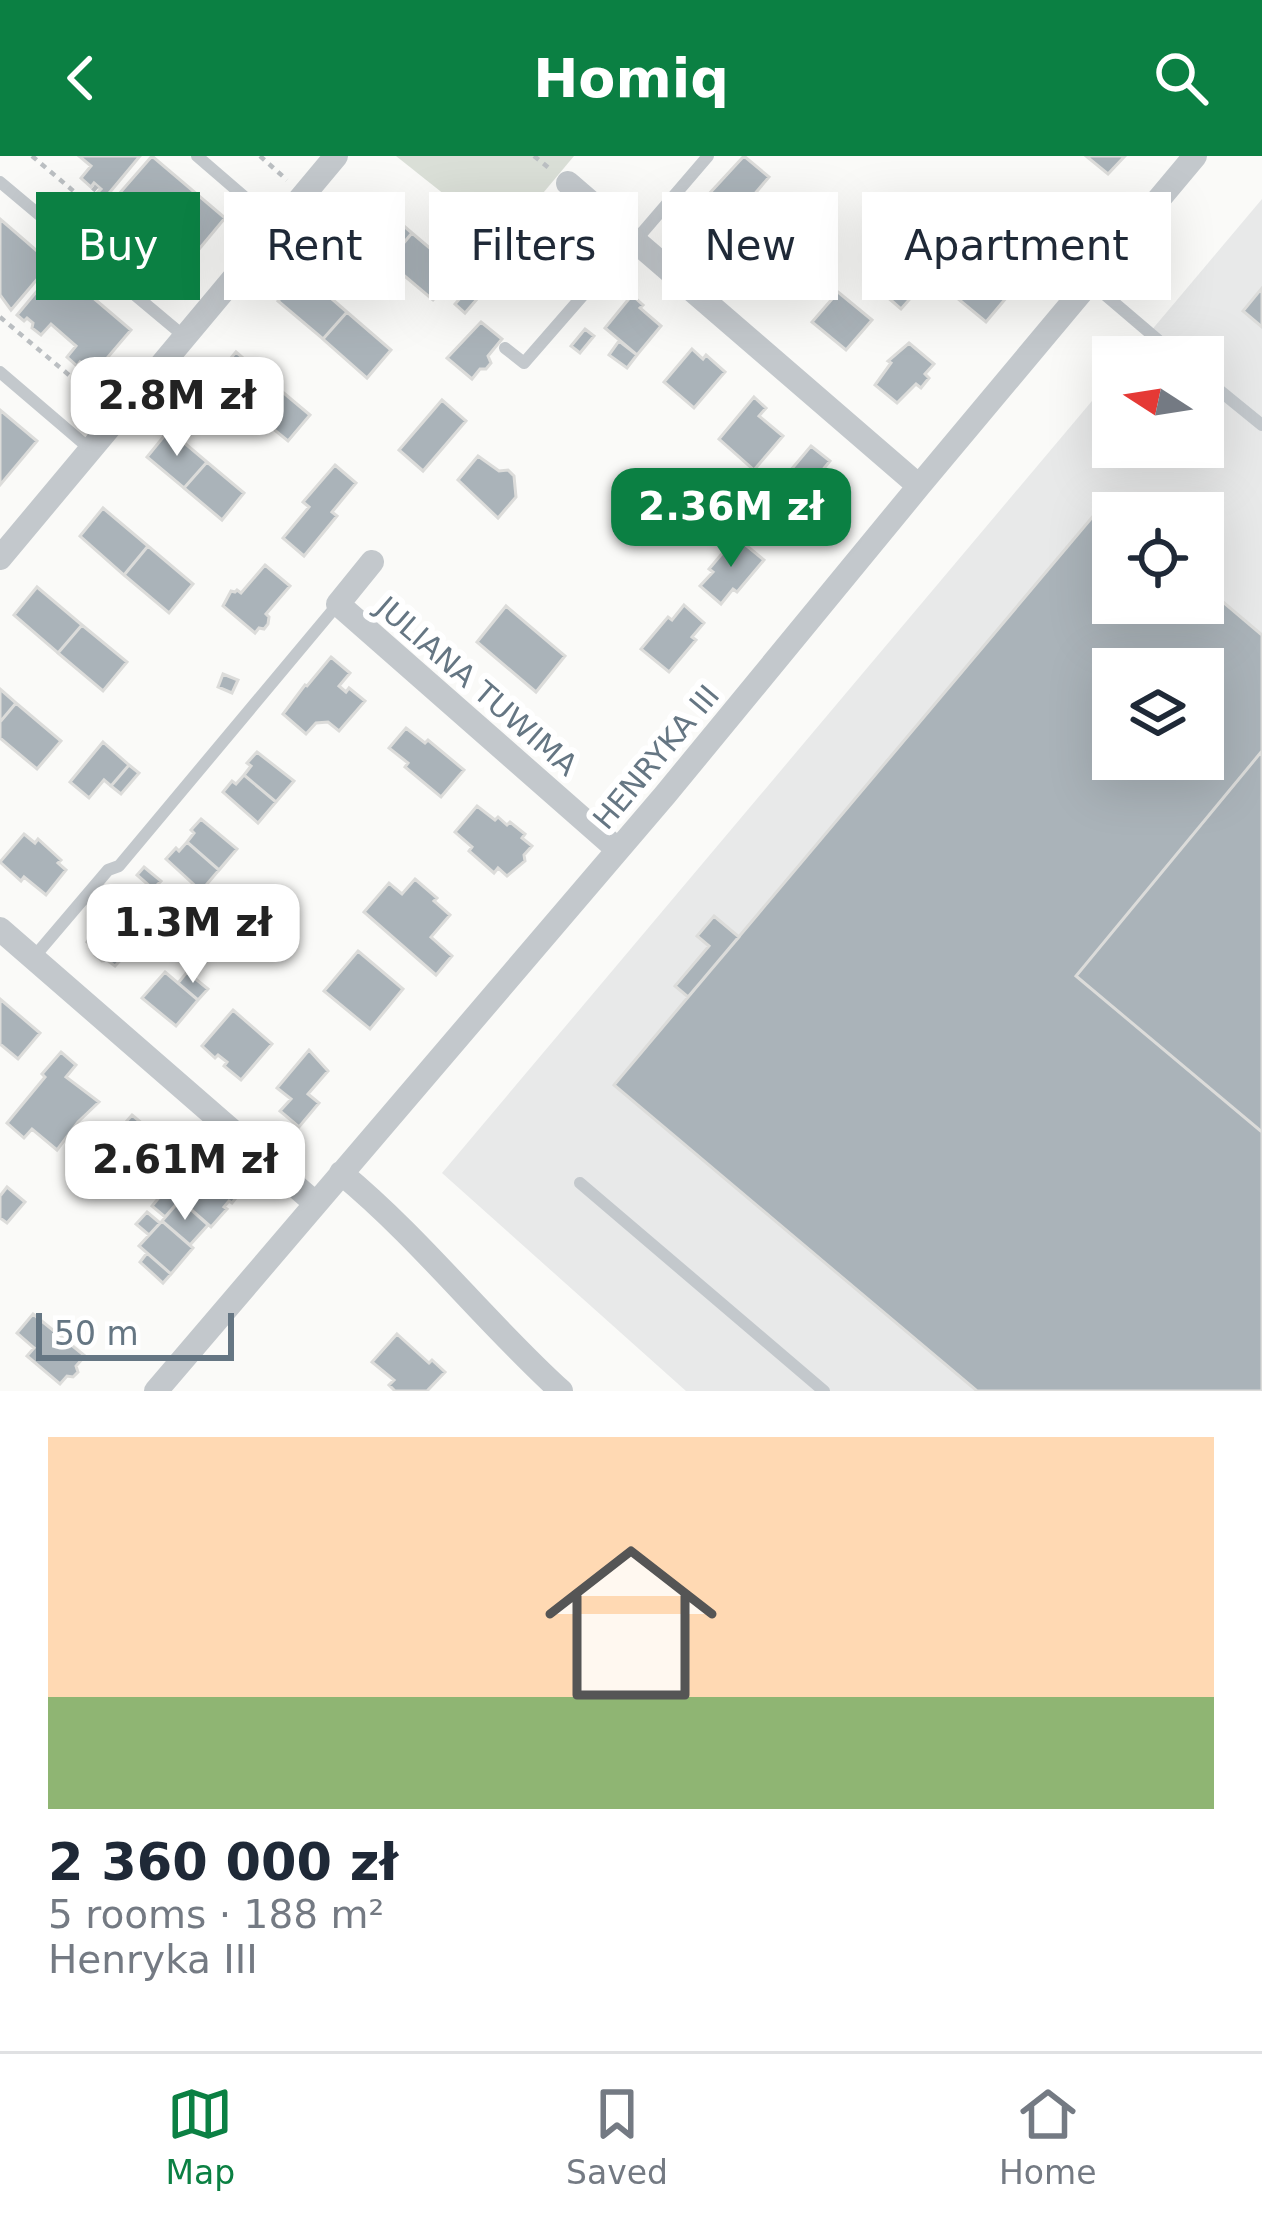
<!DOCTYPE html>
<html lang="en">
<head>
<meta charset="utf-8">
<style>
  :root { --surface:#fff; --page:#f6f6f7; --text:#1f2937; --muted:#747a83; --line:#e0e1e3; --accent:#0b8043 }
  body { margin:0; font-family:"DejaVu Sans",sans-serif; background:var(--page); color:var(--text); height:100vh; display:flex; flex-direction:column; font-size:45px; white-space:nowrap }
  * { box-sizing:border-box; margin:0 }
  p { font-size:39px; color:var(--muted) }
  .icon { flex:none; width:66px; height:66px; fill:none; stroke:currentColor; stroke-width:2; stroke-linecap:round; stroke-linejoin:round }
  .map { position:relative; height:1235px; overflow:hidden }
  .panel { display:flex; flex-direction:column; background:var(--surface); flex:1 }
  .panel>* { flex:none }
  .banner { position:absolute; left:36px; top:36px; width:1191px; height:108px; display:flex; gap:24px }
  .needle { width:78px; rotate:282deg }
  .fabs { position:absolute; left:1092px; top:180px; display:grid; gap:24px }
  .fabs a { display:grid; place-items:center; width:132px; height:132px; border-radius:0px; background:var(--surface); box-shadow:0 12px 48px #0002; font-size:60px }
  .scale { position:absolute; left:36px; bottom:30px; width:198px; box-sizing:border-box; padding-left:12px; border:6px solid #657683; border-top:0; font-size:33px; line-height:42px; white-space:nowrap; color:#657683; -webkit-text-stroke:9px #fff; paint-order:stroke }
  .price { position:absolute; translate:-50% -102px; padding:0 27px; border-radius:24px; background:#fff; color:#222; font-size:39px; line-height:78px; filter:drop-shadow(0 3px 6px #0008) }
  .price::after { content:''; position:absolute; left:50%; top:72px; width:36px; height:27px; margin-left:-18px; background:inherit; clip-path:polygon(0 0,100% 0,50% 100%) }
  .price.selected { background:var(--accent); color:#fff }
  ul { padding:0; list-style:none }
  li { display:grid; align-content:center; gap:24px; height:636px; padding:0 48px }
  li+li { border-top:3px solid var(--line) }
  li span { display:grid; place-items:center; height:372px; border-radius:0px; color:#555 }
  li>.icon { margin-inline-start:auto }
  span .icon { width:216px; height:216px; fill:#fffc; stroke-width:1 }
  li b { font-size:51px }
  .tag { padding:0 42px; border-radius:0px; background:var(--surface); box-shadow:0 12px 48px #0002; font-size:42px; line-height:108px }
  .tag.selected { background:var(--accent); color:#fff }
  header { display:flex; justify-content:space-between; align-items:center; height:156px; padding:0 48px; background:var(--accent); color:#fff; font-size:54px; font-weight:700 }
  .tab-bar { display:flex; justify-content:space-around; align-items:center; height:168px; border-top:3px solid var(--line); background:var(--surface); font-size:33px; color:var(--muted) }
  .tab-bar a { display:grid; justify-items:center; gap:6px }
  .tab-bar .selected { color:var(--accent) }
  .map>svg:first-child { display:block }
  .built { fill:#e8e9e9; fill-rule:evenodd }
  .green { fill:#dadfd7 }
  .building { fill:#aab3b9; stroke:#dcdcda; stroke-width:3; fill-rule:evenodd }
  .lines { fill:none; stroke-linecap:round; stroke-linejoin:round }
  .path { stroke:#bbbfc2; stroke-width:4.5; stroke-dasharray:6 6; stroke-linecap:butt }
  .lane { stroke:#c3c8cc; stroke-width:12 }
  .street { stroke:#c3c8cc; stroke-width:24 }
  .labels { text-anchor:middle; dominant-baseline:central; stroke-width:12; stroke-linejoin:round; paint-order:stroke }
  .street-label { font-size:30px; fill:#657683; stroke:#fff }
</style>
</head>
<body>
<header><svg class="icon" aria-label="back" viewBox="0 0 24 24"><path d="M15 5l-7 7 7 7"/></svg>Homiq<svg class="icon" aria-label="search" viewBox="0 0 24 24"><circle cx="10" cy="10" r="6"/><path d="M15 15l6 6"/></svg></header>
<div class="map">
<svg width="1262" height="1235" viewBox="0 0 1262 1235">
  <rect width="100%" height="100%" fill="#fafaf8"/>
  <!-- built -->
  <path class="built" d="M1262,43v1192h-576l-244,-218 671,-797v71h90v-90h-74zM1113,357h90v90h-90zM1113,513h90v90h-90z"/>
  <!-- green -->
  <path class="green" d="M396,0h178l-71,85z"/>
  <!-- building -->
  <path class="building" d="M79,0h61l-35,42 -7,-6 3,-3 -7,-6 -3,4 -10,-9 10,-12z
    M152,0l73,62 -40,48 -8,-7 3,-3 -6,-5 -3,3 -10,-8 10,-12 -26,-22 -10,12 -10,-9 3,-3 -7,-6 -3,3 -7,-6z
    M744,0l25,21 -49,58 -24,-21 14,-17 -2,-2z
    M1086,0h39l-17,18z
    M368,39l44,38 -24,29 -44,-38z
    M796,60l26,21 -9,10 12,10 -31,38 -17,-14 -11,12 -20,-17z
    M541,61l45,38 -24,29 -29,-24 7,-9 -16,-14z
    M0,63l51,44 -40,47 -11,-15z
    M1011,73l31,26 -14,17 -32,-27z
    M412,77l46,39 -25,28 -45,-38z
    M988,82l40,34 -42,50 -29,-24 22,-26 -11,-10z
    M57,111l74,63 -40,47 -8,-6 3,-3 -6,-6 -3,4 -10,-9 9,-11 -25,-22 -10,11 -9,-7 1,-5 -6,-5 -3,3 -7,-6z
    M302,117l45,39 -24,27 -45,-38z
    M901,123l15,13 -15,17 -15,-13z
    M1262,132v39l-19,-16z
    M468,133l10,9 -13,15 -10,-9z
    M838,136l34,28 -26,30 -34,-28z
    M632,139l11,10 -3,3 21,18 -24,29 -32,-27z
    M347,156l44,38 -24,28 -44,-39z
    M481,166l21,17 -14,17 3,7 -5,6h-6l-8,10 -25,-21z
    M585,173l9,7 -14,17 -9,-7z
    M619,185l18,14 -10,13 -18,-13z
    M909,187l25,21 -9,10 4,4 -8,10 -5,-4 -19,19 -22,-18 16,-22 -3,-2z
    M692,193l11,10 3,-4 19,17 -31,36 -30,-26z
    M236,196l37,32 -23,26 -36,-32z
    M273,228l37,31 -22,26 -38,-31z
    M754,241l12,11 -7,8 24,20 -29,34 -35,-31z
    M442,244l24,21 -43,50 -24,-21z
    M0,254l37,31 -37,44z
    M169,274l38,32 -23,26 -37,-31z
    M811,290l19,15 -14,17 7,5 3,-3 16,13 -30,34 -17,-16 -9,12 -23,-20z
    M478,300l21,15 9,-1 6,6 2,21 -18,21 -40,-38z
    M207,306l37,31 -22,27 -38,-32z
    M335,309l21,18 -24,29 5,4 -33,40 -21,-18 26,-31 -6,-5z
    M1105,346l13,11h-5v90h90v-18l59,50v116l-186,225 186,156v259h-285l-363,-306zM1113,513h90v90h-90z
    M103,352l45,38 -24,29 -44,-39z
    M736,381l28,23 -27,32 -4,-3 -12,15 -21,-18 13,-14 -4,-3z
    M148,390l45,38 -24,29 -45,-38z
    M265,409l25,21 -24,28 3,3 -1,7 -4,5 -5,-1 -4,5 -32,-27 8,-15 4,1 2,-2 4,3z
    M37,431l45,38 -24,28 -44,-38z
    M684,449l20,18 -12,14 4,3 -27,32 -28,-23 27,-32 4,3z
    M506,450l59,50 -29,36 -59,-50z
    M82,469l45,37 -24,29 -45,-38z
    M331,501l19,16 -11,13 7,6 3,-4 16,13 -26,30 -11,-9 -12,1 -10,11 -23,-20 22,-29 2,1z
    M223,518l15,6 -6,13 -14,-6z
    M0,533l16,14 -16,19z
    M16,547l45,38 -24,28 -37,-31v-16z
    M406,572l19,15 3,-3 36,30 -23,27 -36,-30 3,-4 -19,-15z
    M103,586l26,23 -18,21 -7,-6 -15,18 -19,-16z
    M1262,595v381l-186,-156z
    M257,596l37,29 -18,21 -32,-27 7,-9 -4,-3z
    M129,609l10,8 -18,21 -10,-8z
    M244,619l32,27 -18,21 -35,-31 9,-11 4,3z
    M477,650l18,14 3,-3 9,8 3,-3 15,12 -3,4 10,8 -8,9 1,6 -18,15 -9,-8 -4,5 -25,-22 3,-4 -17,-15z
    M201,663l36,30 -18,21 -32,-28 7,-9 -3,-3z
    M24,678l11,9 3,-4 23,21 -3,3 8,7 -20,25 -22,-18 -3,4 -21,-19z
    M187,686l32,28 -18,21 -35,-32 10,-11 3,3z
    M144,711l17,14 -8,8 -16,-14z
    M415,723l22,19 -3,3 16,14 -19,22 21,19 -16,19 -72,-63 25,-29 13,11z
    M134,739l26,23 -45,48 -8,-6 -5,1 -7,-6 2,-5 -10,-8 14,-17 2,2 13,-19 4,3z
    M187,745l10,8 -11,13 -9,-8z
    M714,760l25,21 -51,60 -13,-11 34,-40 -12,-10z
    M358,795l45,38 -33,40 -46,-38z
    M165,816l33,28 -22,26 -34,-28z
    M187,816l21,17 -10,11 -20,-17z
    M0,843l40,34 -22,26 -18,-15z
    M233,854l39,34 -31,36 -17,-14 3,-4 -9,-7 -3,3 -13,-12z
    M309,894l19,21 -20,23 11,9 -20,24 -19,-16 11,-12 -14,-11z
    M61,896l15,13 -10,12 33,25 -21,20 -21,28 -25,-21 -8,9 -17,-15 38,-46 -3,-3z
    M132,959l25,21 -23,26 5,4 -21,25 -16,-14 8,-12 -13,-10z
    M215,1016l25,21 -8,10 -3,-2 -5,6 3,2 -16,18 -32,-28 22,-25 7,7z
    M7,1031l18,15 -18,21 -7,-5v-22z
    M166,1033l13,12 -14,16 -13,-11z
    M180,1044l28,25 -18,20 -28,-24z
    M147,1056l13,11 -11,12 -13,-11z
    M162,1065l31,27 -22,26 -32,-28z
    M147,1097l24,21 -8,9 -23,-21z
    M33,1158l52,42 -9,10 2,6 -5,5 -6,-1 -7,8 -33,-28 7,-8 -17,-15z
    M397,1178l32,29 3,-3 13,12 -18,19h-32l-6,-6 5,-5 -22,-18z"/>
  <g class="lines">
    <!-- path -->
    <path class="path" d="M32,0l161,136
      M260,0l27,24
      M534,0l16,13
      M85,44l12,-14
      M111,67l13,-14
      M164,112l13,-15
      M0,161l101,85"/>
    <!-- lane -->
    <path class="lane" d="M197,0l80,69
      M0,26l185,155
      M636,84l72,-84
      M1090,126l88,75
      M505,192l19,15 108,-124
      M0,216l90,77
      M1203,221l59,48
      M34,801l74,-87 11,-4 219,-262
      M580,1027l244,208"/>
    <!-- street -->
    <path class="street" d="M568,27l351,303
      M0,402l336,-402
      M372,406l-34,42 279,245
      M0,773l315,274
      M341,1017c80,66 143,148 220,218
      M156,1235l509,-596 254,-309 276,-330"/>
  </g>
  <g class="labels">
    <!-- street labels -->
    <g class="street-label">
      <text transform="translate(477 530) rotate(41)">JULIANA TUWIMA</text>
      <text transform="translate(656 601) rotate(-50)">HENRYKA III</text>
    </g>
  </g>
</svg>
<div class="fabs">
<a><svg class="needle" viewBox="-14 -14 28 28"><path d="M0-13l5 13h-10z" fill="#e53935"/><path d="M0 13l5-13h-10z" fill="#747a83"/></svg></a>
<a><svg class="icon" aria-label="locate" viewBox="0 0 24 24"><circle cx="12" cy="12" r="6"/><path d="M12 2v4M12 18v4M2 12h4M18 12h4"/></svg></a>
<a><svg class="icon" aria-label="layers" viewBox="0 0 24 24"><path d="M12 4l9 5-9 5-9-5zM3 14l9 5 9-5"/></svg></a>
</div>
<div class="scale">50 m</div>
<b class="price" style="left:177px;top:303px">2.8M zł</b>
<b class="price selected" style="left:731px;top:414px">2.36M zł</b>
<b class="price" style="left:193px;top:830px">1.3M zł</b>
<b class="price" style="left:185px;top:1067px">2.61M zł</b>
<div class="banner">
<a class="tag selected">Buy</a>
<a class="tag">Rent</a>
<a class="tag">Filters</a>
<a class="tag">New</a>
<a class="tag">Apartment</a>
</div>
</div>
<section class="panel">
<ul>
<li><span style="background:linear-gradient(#ffd9b3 70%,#8fb573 0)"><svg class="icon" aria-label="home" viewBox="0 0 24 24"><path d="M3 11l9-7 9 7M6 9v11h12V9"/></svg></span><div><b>2 360 000 zł</b><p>5 rooms · 188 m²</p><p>Henryka III</p></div></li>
</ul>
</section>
<nav class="tab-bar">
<a class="selected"><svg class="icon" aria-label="map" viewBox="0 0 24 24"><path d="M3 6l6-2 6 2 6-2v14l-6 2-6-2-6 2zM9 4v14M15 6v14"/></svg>Map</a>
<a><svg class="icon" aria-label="saved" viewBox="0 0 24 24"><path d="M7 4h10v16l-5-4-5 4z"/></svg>Saved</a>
<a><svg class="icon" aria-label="home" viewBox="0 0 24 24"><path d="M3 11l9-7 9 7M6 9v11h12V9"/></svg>Home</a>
</nav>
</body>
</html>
